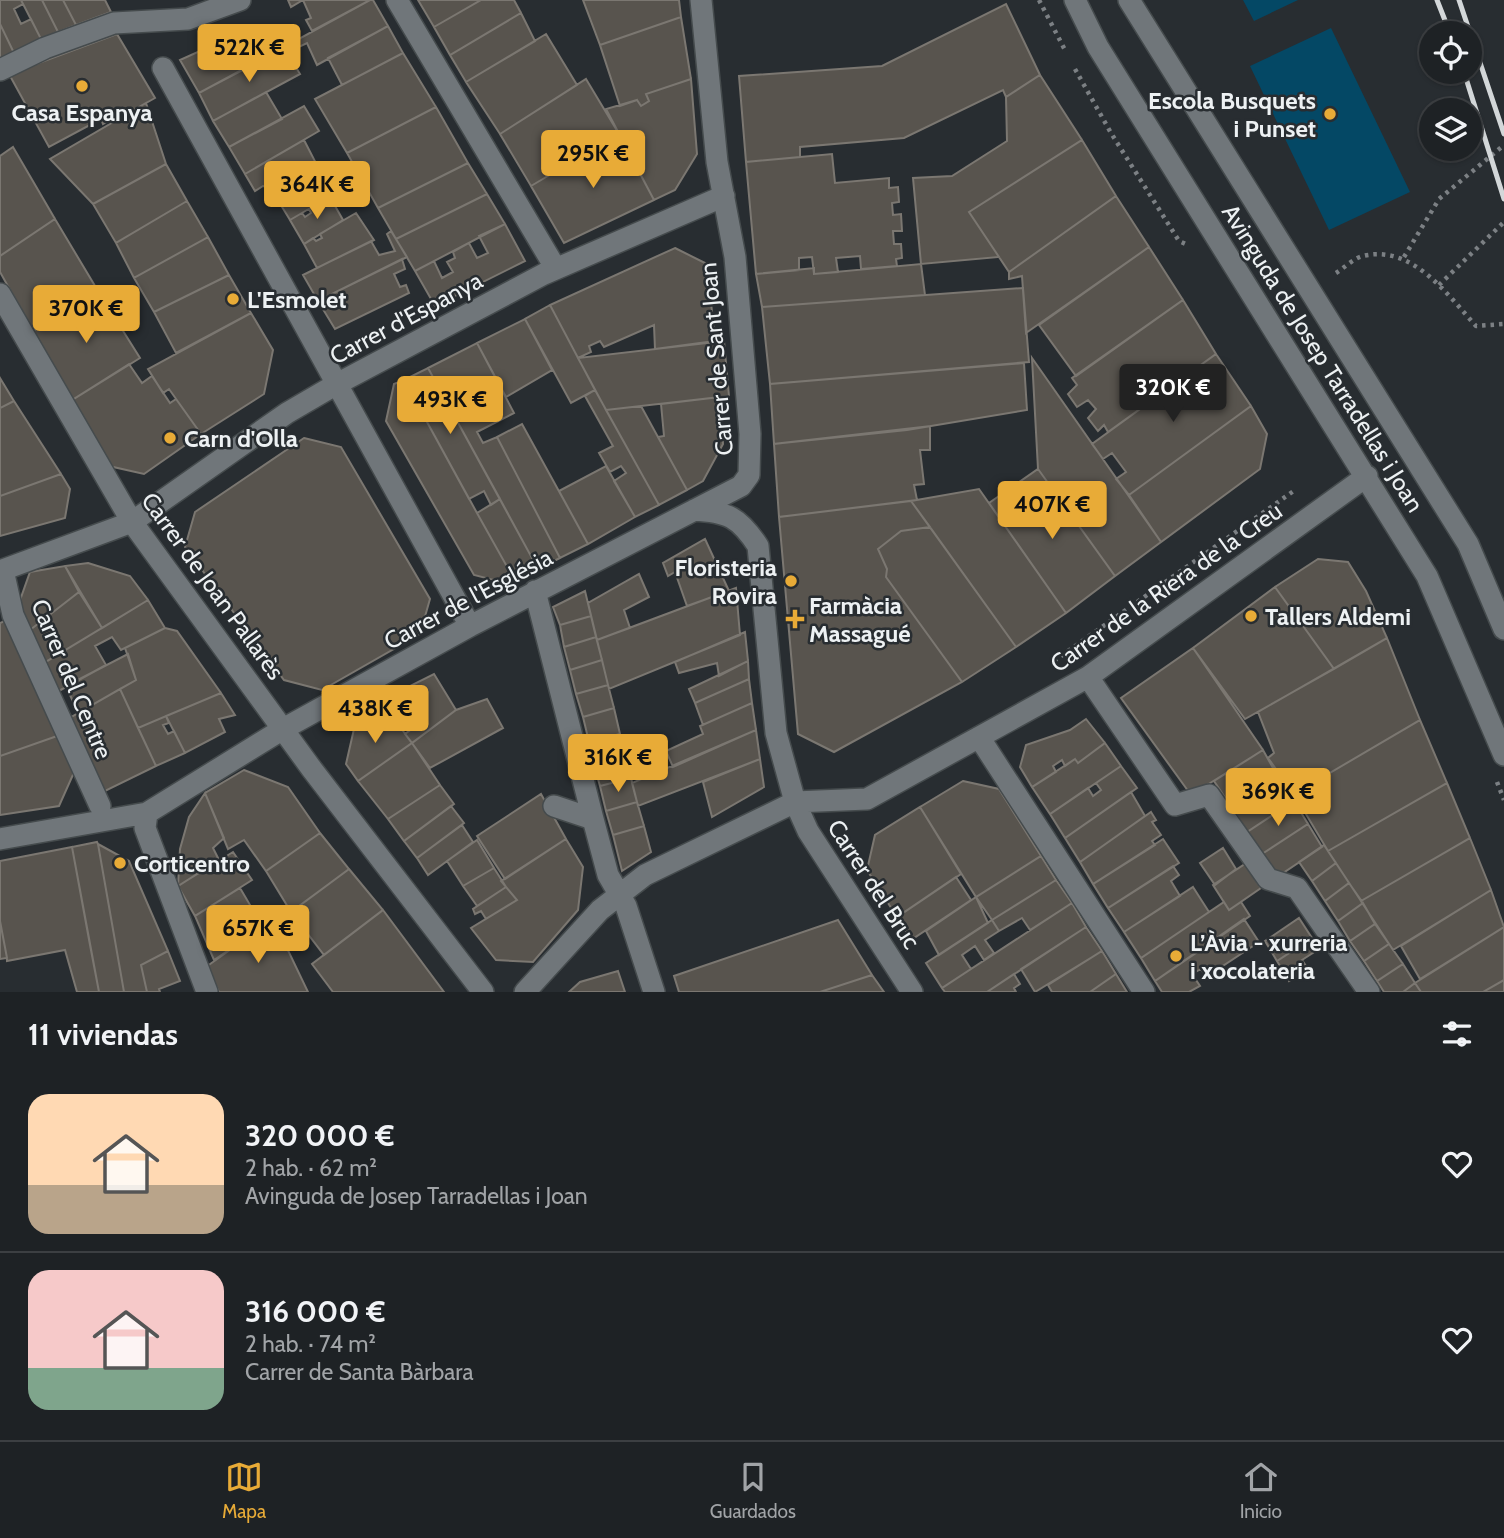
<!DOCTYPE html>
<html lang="es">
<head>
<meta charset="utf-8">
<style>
  :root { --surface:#1e2225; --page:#2b2f32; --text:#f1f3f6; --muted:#a1a4a7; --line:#3c3f42; --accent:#e8ab37 }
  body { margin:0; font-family:Cabin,sans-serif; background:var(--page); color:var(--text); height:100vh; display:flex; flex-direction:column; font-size:26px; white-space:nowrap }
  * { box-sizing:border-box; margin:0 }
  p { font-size:23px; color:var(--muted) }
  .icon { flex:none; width:38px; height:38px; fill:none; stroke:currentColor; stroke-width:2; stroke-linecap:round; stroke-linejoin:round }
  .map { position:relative; height:992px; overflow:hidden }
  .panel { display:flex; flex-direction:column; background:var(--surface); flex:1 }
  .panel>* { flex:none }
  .controls { position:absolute; left:1419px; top:21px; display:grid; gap:14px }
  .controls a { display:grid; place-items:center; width:63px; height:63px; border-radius:50%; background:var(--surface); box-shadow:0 2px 5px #0004,0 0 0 2px var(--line); font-size:35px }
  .price { position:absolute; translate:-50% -60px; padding:0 16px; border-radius:7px; background:var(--accent); color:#111; font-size:23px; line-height:46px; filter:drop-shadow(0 2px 4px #0008) }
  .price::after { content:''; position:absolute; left:50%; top:42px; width:21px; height:16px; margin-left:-10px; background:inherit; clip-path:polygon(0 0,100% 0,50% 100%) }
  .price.on { background:#222; color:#fff }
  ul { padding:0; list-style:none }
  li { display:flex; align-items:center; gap:21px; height:175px; padding:0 28px }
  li+li { border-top:2px solid var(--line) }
  li span { display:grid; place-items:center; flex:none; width:196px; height:140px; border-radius:21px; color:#555 }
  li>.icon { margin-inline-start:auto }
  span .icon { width:84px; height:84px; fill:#fffc; stroke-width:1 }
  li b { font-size:30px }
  h2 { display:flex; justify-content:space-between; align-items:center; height:84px; padding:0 28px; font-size:30px }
  .tabs { display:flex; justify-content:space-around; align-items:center; height:98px; border-top:2px solid var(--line); background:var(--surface); font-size:19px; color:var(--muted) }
  .tabs a { display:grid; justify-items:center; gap:4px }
  .tabs .on { color:var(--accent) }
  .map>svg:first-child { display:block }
  .green { fill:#044865 }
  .building { fill:#58544e; stroke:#7b7771; stroke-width:2 }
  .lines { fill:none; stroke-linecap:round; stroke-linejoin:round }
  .minor-casing { stroke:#454b4d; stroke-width:24 }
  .path { stroke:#7c8084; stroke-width:4.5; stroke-dasharray:3.5 5; stroke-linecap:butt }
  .minor { stroke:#70767a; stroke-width:21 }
  .rail { stroke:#d3d7d9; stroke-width:5 }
  .poi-dot { fill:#e8ab37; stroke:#282d31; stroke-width:2.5 }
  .labels { text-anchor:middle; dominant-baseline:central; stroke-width:5; stroke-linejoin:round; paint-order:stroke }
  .poi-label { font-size:24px; font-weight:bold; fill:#edf1f3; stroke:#282d31; text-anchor:start }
  .street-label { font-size:24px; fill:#edf1f3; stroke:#282d31 }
</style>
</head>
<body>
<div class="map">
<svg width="1504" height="992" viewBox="0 0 1504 992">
  <rect width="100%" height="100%" fill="#282d31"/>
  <!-- green -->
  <path class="green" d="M1243,0h55l-44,21z
    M1331,28l79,164 -81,38 -79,-164z"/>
  <!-- building -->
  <path class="building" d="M0,0h21l2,4 -9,5 7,15 10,-5 10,20 -27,14 -14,-29z
    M21,0h21l16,32 -17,7z
    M42,0h21l13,25 -18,7z
    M63,0h42l6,12 -35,13z
    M288,0h82l-58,31 -6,-11 5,-2 -8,-18 -12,7z
    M370,0h3l15,26 -71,39 -10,-22 -19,9 -4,-5z
    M418,0h63l-47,27z
    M481,0h33l7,13 -71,42 -16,-28z
    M583,0h96l2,17 -81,28z
    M1006,4l34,71 -34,22 -3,-7 -99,48 -104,9v10l-54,5 -7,-86 143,-10z
    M521,13l14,28 -69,41 -16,-27z
    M681,17l10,62 -45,15 3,7 -8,5 -4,-6 -17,6 -20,-61z
    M0,24l14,29 -14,7z
    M388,26l15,27 -61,32 -14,-27z
    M223,30l5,10 23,-9 15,27 -67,35 -19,-33 29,-13 -4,-12z
    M117,34l38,64 -25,14 -2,-3 -25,15 -2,-5 -52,28 -40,-73z
    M546,34l31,51 -77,49 -34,-52z
    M284,47l16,27 -87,47 -14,-28z
    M403,53l33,54 -89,46 -32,-54z
    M1040,75l42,65 -113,72 30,45 -78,7 -8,-86 39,-2 55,-35 -1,-44z
    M586,79l33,55 -88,52 -31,-52z
    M691,79l6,75 -22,36 -21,10 -48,-91 31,-9 4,6 8,-5 -3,-7z
    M266,92l16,27 -53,28 -16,-26z
    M146,103l20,61 -73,40 -43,-45z
    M304,106l15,25 -74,43 -16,-27z
    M436,107l32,56 -90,45 -31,-55z
    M619,134l35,66 -90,43 -33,-57z
    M304,140l16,31 -44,26 -4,-10 -9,-1 -8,5 -10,-17z
    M1082,140l34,56 -107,76 -40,-60z
    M13,147l42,72 -55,37v-100z
    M832,154l3,29 54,-5v10l9,-1 1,15 -7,1 1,12 8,-1 1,17h-9l1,13h7l1,14 -6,1 1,7 -36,3 -1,-13 -24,2 2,14 -24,2 -2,-17 -13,1v12l-43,4 -10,-112z
    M468,163l19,31 -91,45 -18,-31z
    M166,164l21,37 -71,42 -23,-39z
    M320,171l14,23 -44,26 -14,-23z
    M487,194l18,30 -90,47 -19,-32z
    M1116,196l33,51 -123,86 -4,-57 -13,3v-7z
    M330,197l13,23 -39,24 -14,-24 12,-7 3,4 6,-4 -2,-4z
    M187,201l21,36 -74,41 -18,-35z
    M356,213l18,27 -57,28 -13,-24 9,-6 3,3 6,-3 -2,-4z
    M55,219l43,72 -65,40 -33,-59v-16z
    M505,224l20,37 -90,45 -20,-35 19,-10 8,17 11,-6 -6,-10 8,-4 -2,-6 16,-9 8,15 11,-5 -9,-17z
    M391,231l16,26 -89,44 -15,-26 68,-34 8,14 16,-4 -8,-17z
    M208,237l21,38 -75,37 -20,-34z
    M1149,247l34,53 -107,76 -37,-51z
    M675,248l32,16 8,77 -60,8 -1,-24 -50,22 -4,-6 -11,5 2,6 -13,6 -28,-53z
    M402,259l3,10 -11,5 6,13 6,-2 3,8 -74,36 -17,-28z
    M921,264l4,31 -163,12 -6,-33 58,-6v6z
    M229,275l22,38 -75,40 -22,-41z
    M1023,288l6,74 -259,22 -8,-77z
    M98,291l42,67 -68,42 -39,-69z
    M1183,300l33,54 -108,78 -4,-7 -6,6 -10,-13 8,-9 -8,-9 -11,7 -9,-13 9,-9 -5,-7z
    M550,305l45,85 -24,13 -46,-84z
    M251,313l22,37 -9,44 -63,40 -32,-45 -6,4 -15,-24z
    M525,319l27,51 -46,27 -29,-54z
    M724,341l5,55 -9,1 -114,13 -28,-52z
    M477,343l37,70 -37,19 6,11 14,-6 63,121 -22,11 -110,-201z
    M1216,354l35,52 -122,89 -13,-16 10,-7 -14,-19 -9,6 -11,-15z
    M1032,358l129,184 -46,34 -77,-107z
    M1024,363l3,47 -120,20 -133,14 -4,-60z
    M129,364l13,19 10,-7 18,27 6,-4 25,35 -57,40 -35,-8 -37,-66z
    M428,368l72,131 -9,6 -7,-14 -15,8 -65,-119z
    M0,378l14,23 -14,7z
    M404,380l73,133 38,68 -6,3 -35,-9 -88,-154 8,-37z
    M595,390l64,115 -24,12 -21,-36 12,-8 -5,-7 -11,6 -11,-19 14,-7 -28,-50z
    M720,397l3,47 -20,37 -16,9 -29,-53 6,-1 -3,-32z
    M14,401l47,73 -61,22v-88z
    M641,406l46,84 -28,15 -53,-95z
    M1251,406l16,28 -7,35 -99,73 -32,-47z
    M522,424l66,120 -28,14 -63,-121z
    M930,426v24h-10l4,34 -10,1 3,15 -138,17 -5,-73z
    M304,438l37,9 89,152 -10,35 -98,56 -38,-10 -99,-133 10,-35z
    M606,466l29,51 -47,27 -29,-53z
    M1038,469l77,107 -49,37 -77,-110z
    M61,474l9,15 -5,29 -65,18v-40z
    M979,489l87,124 -50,34 -105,-146z
    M500,499l38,70 -23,12 -38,-68z
    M911,501l19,26 -29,4 -23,18 9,20 -1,8 76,105 -128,70 -36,-18 -19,-217z
    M930,527l86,120 -54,35 -76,-105 1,-8 -9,-20 23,-18z
    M705,539l24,52 -42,15 -12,-34 -7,4 -5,-13z
    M1318,559l30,3 18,29 21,47 -53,31 -59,-82z
    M88,563l42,13 18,24 -46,28 -37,-62z
    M65,566l14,26 -49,38 -12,-24 12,-34z
    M639,574l10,23 -25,13 6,18 -33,12 -9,-37z
    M1275,587l59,82 -89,50 -52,-71z
    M736,588l4,47 -131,54 -12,-49z
    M585,591l6,25 -31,9 -7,-18z
    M79,592l23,36 -58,35 -14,-33z
    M148,600l17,28 -44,22 -9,-13 -17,9 11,19 -49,27 -13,-29z
    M591,616l5,21 -32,10 -4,-22z
    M9,619l51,116 -60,21v-133z
    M165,628l12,3 44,62 -83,35 -18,-39 16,-9 -11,-32z
    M745,632l3,29 -29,15 -2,-13 -38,10 -4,-11z
    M596,637l6,23 -32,10 -6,-23z
    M1387,638l33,82 -126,74 -26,-36 6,-5 -16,-41z
    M1193,648l70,102 -72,45 -70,-97z
    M128,654l8,26 -58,33 -12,-27z
    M602,660l6,25 -32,9 -6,-24z
    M748,661l1,18 -54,24 -6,-14z
    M434,674l22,36 -44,33 -7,-9 12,-9 -8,-12 -12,10 -17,-22z
    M749,679l3,24 -49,22 -8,-22z
    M608,685l6,23 -31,9 -7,-23z
    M120,689l36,77 -53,26 -35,-73z
    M221,693l14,22 -16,4 6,13 -40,21 -19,-37z
    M487,699l16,29 -73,40 -18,-25 44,-33z
    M752,703l4,27 -83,37 -7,-16 37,-17 -3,-8z
    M614,708l6,26 -31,8 -6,-25z
    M388,711l24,32 -54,38 -12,-17 8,-35z
    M166,716l3,7 -6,2 5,9 6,-3 11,22 -29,13 -18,-38z
    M1086,719l19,24 -27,20 -3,-4 -10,7 -3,-6 -9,6 3,6 -24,15 -12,-20 6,-22 44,-15z
    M1420,720l27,63 -119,68 -34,-57z
    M756,730l4,29 -122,47 -6,-23z
    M620,734l6,22 -32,9 -5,-23z
    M60,735l16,33 -17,38 -59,9v-59z
    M412,743l28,42 -52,34 -30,-38z
    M1105,743l16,23 -71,48 -18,-27 43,-28 3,4z
    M1263,750l15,27 -46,31 -18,-27z
    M626,756l5,22 -31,8 -6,-21z
    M760,759l4,28 -52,30 -9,-35z
    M1121,766l16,22 -72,50 -15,-24 38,-26 5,8 8,-6 -5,-7z
    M244,770l44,17 32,46 -54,38 -22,-31 -16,9 -23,-56z
    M1278,777l16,24 -47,31 -15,-24z
    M631,778l6,24 -31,9 -6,-25z
    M963,781l36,8 42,67 -65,41 -56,-90z
    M1447,783l23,55 -109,63 -33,-50z
    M440,785l14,19 -50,37 -16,-22z
    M1131,792l14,24 -65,46 -15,-24z
    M205,793l19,45 -11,10 6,12 -41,26 2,-37 9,-32z
    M541,794l25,45 -61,40 -28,-43z
    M1294,801l14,23 -46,30 -15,-22z
    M637,802l7,24 -31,9 -7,-24z
    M451,806l13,17 -47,35 -13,-17z
    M920,807l41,67 -64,43 -30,-47 8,-35z
    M1151,812l5,8 -4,2 9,13 -9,6 3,4 -62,39 -13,-22z
    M1308,824l14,23 -45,30 -15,-23z
    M462,825l11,17 -45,33 -11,-17z
    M644,826l7,26 -29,19 -9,-36z
    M320,833l29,36 -58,43 -25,-41z
    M1470,838l21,52 -98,60 -32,-49z
    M566,839l17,28 -5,43 -45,52 -37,-2 -25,-32 46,-28 -16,-19z
    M1163,839l16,24 -71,45 -15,-24z
    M477,840l17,28 -31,18 -16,-25z
    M97,842l1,2 26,148h-25l-27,-145z
    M98,844l31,17 39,90 -27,14 6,27h-23z
    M1324,845l12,18 -24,18 -13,-19z
    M72,847l18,98 9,47h-22l-12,-42 -58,11v-3l-7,-37v-60z
    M1223,848l13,21 -21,16 -15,-22z
    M233,852l19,28 -57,36 -17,-30z
    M1041,856l15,24 -64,40 -16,-23z
    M1336,863l13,20 -24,18 -13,-20z
    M1245,864l16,24 -32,22 -16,-25z
    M1173,866l6,9 -8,6 9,15 -56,36 -16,-24z
    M494,868l12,19 -29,19 -14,-20z
    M349,869l34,41 -59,45 -33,-43z
    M956,877l15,23 -60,40 -14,-23z
    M1056,880l16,23 -42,27 -8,-12 -23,13 -7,-11z
    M1349,883l14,20 -25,18 -13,-20z
    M506,887l11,13 -31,19 -5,-8 -6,3 -2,-5z
    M1193,887l16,25 -68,46 -17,-26z
    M240,888l23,39 -49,33 -19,-44z
    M1491,890l13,37 -84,52 -19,-33z
    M976,897l12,26 -49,32 -13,-24z
    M1224,902l5,8 12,-8 9,14 -95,65 -14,-23z
    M1072,903l14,24 -99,65h-42l-3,-4z
    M1363,903l12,21 -25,17 -12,-20z
    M383,910l61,82h-111l-21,-28z
    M1299,918l13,20 -35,23 -12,-20z
    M273,919l35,73h-89l-13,-25z
    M1244,919l15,23 -53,35 -5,-8 -9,5 8,12 -11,6h-27l-7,-11z
    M838,920l34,55 -52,17h-141l-5,-16z
    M992,920l7,11 -14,9 9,13 -10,7 -9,-14 -13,9 9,14 -29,19 -16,-25z
    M0,921l7,37 -7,1z
    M1375,924l14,20 -25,17 -14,-20z
    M1086,927l16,24 -67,41 -14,-23z
    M1504,927v53l-21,12h-62l-6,-9z
    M1312,938l7,11 -17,11 6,9 -19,12 -12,-20z
    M1389,944l14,20 -26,17 -13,-20z
    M168,951l12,30 -21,8 1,3h-13l-6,-27z
    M1102,951l14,23 -26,18h-38l-4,-7z
    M1403,964l12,19 -12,9h-19l-7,-11z
    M618,971l7,21h-56l11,-10z
    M1014,974l6,10 -6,4 2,4h-29z
    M1116,974l11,18h-37z
    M872,975l12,17h-64z
    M1504,980v12h-21z
    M1415,983l6,9h-18z"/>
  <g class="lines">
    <!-- minor casing -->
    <g class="minor-casing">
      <path id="minor" d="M397,0l159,269
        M1075,0l23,47 329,529 77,179
        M1129,0l339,544 36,85
        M163,68l307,558
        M0,70l45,-22 69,-25 74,-4 52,-19
        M0,294l132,228 179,246 172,224
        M694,510c34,2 45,7 64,36l18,187 19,69 13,29 104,161
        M3,570l10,45 87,191
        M0,571l132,-49 155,-109 48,-28 209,-111 180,-78
        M535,591l58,228
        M1088,677l87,128 34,-10 59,84 29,9 72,104
        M979,737l165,255
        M554,806l39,13 15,56 18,31 28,86
        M147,813l-2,15 62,164
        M0,839l147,-26 136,-84 187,-103 271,-140 8,-11 1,-41 -15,-177 -18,-95 -16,-162
        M525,992l75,-82 45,-35 150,-73 72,-3 221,-122 279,-201"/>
    </g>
    <!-- path -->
    <path class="path" d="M1039,0l27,52
      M1075,69l36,64 68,108 9,4
      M1404,257l35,-58 65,-54
      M1336,273c8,-5 18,-15 27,-17 49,-12 84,38 113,70l28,-2
      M1439,285l65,-63
      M1054,661l241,-171
      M1497,782l7,18"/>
    <!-- minor -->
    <use href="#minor" class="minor"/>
    <!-- rail -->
    <path class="rail" d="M1437,0l13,33
      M1459,0l45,134
      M1464,72l40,127"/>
  </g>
  <!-- markers -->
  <g class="poi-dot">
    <circle cx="82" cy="86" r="7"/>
    <circle cx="1330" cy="114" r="7"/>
    <circle cx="233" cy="299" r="7"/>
    <circle cx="170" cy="438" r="7"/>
    <circle cx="791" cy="581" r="7"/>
    <circle cx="1251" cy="616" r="7"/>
    <path d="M791.5 608.5h7v7h7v7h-7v7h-7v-7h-7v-7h7z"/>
    <circle cx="120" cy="863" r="7"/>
    <circle cx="1176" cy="956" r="7"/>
  </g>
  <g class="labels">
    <!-- poi labels -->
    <g class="poi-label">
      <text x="1316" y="100" text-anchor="end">Escola Busquets<tspan x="1316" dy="28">i Punset</tspan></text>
      <text x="82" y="112" text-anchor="middle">Casa Espanya</text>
      <text x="247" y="299">L'Esmolet</text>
      <text x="184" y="438">Carn d'Olla</text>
      <text x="777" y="567" text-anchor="end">Floristeria<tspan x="777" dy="28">Rovira</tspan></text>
      <text x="809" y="605">Farmàcia<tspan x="809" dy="28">Massagué</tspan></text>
      <text x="1265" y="616">Tallers Aldemi</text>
      <text x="134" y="863">Corticentro</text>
      <text x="1190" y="942">L’Àvia - xurreria<tspan x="1190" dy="28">i xocolateria</tspan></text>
    </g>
    <!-- street labels -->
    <g class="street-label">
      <text transform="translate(406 318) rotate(-28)">Carrer d'Espanya</text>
      <text transform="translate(1323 358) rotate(58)">Avinguda de Josep Tarradellas i Joan</text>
      <text transform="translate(716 359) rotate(-95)">Carrer de Sant Joan</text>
      <text transform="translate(213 586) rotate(54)">Carrer de Joan Pallarès</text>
      <text transform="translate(1166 587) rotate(-35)">Carrer de la Riera de la Creu</text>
      <text transform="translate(468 599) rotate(-28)">Carrer de l'Església</text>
      <text transform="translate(72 679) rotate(67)">Carrer del Centre</text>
      <text transform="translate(874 884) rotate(57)">Carrer del Bruc</text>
    </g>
  </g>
</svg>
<div class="controls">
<a><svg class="icon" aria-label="locate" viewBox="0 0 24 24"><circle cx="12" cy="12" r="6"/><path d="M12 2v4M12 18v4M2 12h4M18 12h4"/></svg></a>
<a><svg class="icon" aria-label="layers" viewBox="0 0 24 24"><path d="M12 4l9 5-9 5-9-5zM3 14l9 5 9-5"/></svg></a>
</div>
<b class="price" style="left:249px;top:84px">522K €</b>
<b class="price" style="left:593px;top:190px">295K €</b>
<b class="price" style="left:317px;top:221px">364K €</b>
<b class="price" style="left:86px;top:345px">370K €</b>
<b class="price on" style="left:1173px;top:424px">320K €</b>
<b class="price" style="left:450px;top:436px">493K €</b>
<b class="price" style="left:1052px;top:541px">407K €</b>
<b class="price" style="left:375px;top:745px">438K €</b>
<b class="price" style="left:618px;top:794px">316K €</b>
<b class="price" style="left:1278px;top:828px">369K €</b>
<b class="price" style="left:258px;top:965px">657K €</b>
</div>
<section class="panel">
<h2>11 viviendas<svg class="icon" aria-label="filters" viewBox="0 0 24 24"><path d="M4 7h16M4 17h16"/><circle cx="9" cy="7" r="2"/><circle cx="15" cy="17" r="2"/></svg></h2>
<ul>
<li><span style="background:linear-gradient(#ffd9b3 65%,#b9a48a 0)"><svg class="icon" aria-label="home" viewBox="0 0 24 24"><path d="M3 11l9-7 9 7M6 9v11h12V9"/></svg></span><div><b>320 000 €</b><p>2 hab. · 62 m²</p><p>Avinguda de Josep Tarradellas i Joan</p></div><svg class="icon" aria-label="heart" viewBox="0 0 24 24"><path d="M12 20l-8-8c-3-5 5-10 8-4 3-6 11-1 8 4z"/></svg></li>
<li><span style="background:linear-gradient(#f6c9c9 70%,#7fa58c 0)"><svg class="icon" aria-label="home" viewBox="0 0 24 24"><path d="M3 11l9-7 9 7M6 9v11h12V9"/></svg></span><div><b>316 000 €</b><p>2 hab. · 74 m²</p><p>Carrer de Santa Bàrbara</p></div><svg class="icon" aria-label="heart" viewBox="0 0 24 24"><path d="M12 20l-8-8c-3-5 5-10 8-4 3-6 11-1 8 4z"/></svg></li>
</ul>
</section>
<nav class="tabs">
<a class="on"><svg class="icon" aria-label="map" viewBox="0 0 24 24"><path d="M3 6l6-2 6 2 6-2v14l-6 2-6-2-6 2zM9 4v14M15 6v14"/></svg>Mapa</a>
<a><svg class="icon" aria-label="saved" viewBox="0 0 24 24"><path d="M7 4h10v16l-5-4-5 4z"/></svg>Guardados</a>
<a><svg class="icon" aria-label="home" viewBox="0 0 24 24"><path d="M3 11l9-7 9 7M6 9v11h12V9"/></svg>Inicio</a>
</nav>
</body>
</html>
